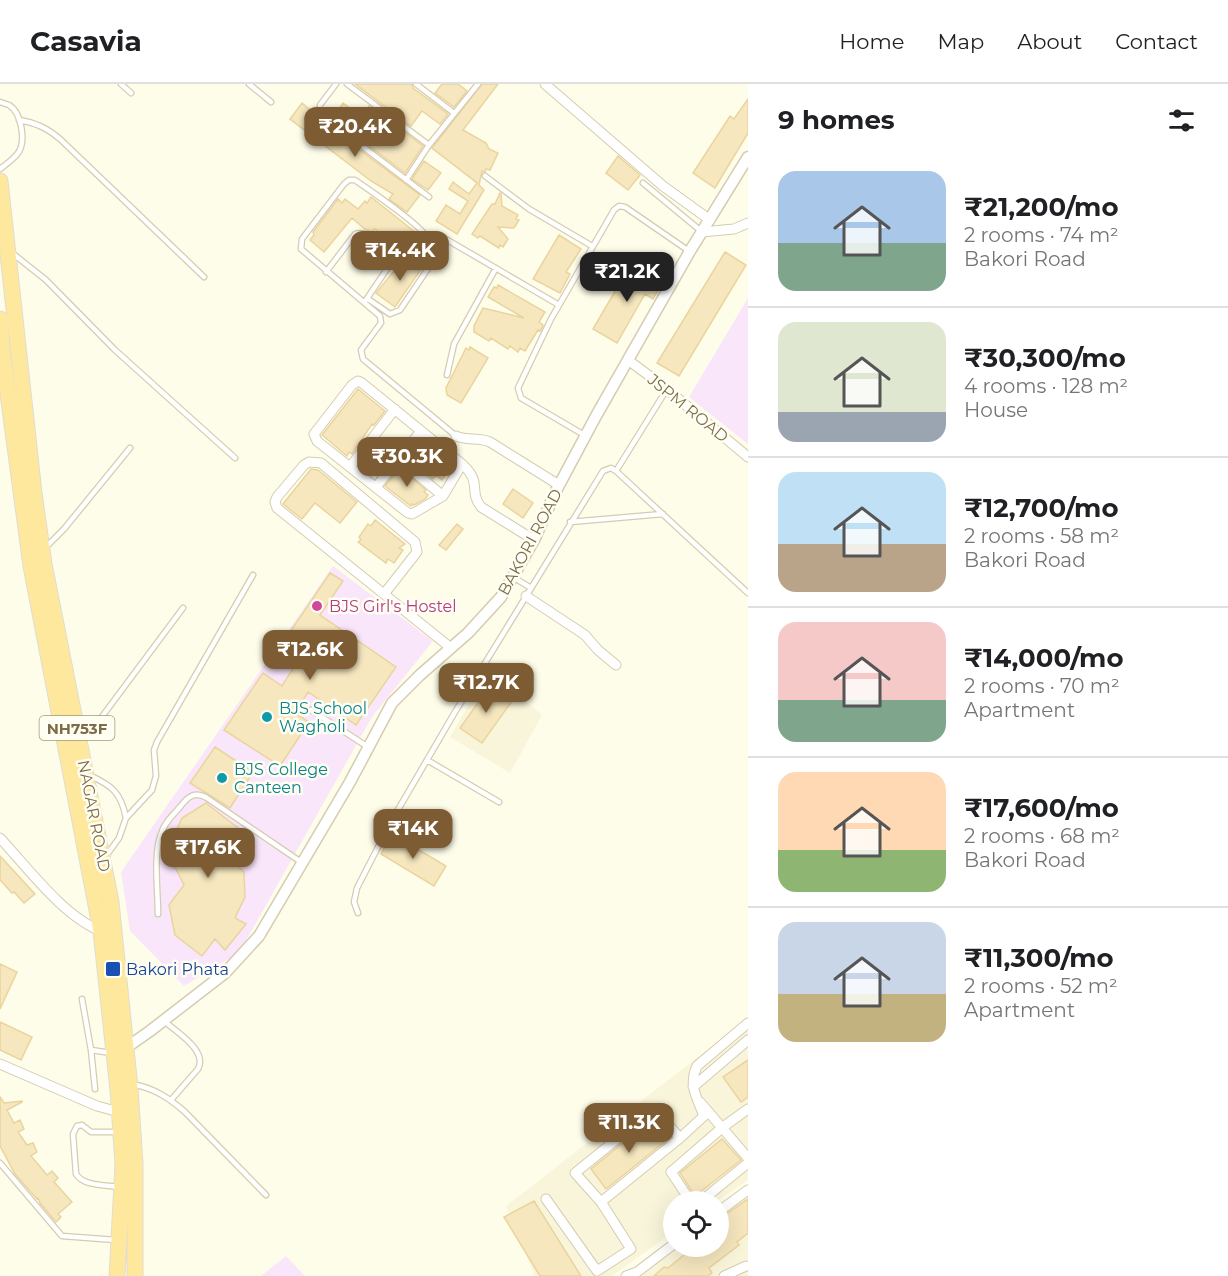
<!DOCTYPE html>
<html lang="en">
<head>
<meta charset="utf-8">
<style>
  :root { --surface:#fff; --page:#f2f2f2; --text:#202124; --muted:#757577; --line:#e0e0e0; --accent:#7e5c33 }
  body { margin:0; font-family:Montserrat,sans-serif; background:var(--page); color:var(--text); height:100vh; display:flex; flex-direction:column; font-size:22px; white-space:nowrap }
  * { box-sizing:border-box; margin:0 }
  p { font-size:20px; color:var(--muted) }
  .icon { flex:none; width:33px; height:33px; fill:none; stroke:currentColor; stroke-width:2; stroke-linecap:round; stroke-linejoin:round }
  .map { position:relative; flex:1; overflow:hidden }
  .sheet { display:flex; flex-direction:column; background:var(--surface); width:480px }
  .sheet>* { flex:none }
  .controls { position:absolute; left:663px; top:1107px; display:grid; gap:12px }
  .controls a { display:grid; place-items:center; width:66px; height:66px; border-radius:50%; background:var(--surface); box-shadow:0 6px 24px #0002; font-size:30px }
  .price { position:absolute; translate:-50% -51px; padding:0 14px; border-radius:12px; background:var(--accent); color:#fff; font-size:20px; line-height:39px; filter:drop-shadow(0 2px 3px #0008) }
  .price::after { content:''; position:absolute; left:50%; top:36px; width:18px; height:14px; margin-left:-9px; background:inherit; clip-path:polygon(0 0,100% 0,50% 100%) }
  .price.current { background:#222; color:#fff }
  ul { padding:0; list-style:none }
  li { display:flex; align-items:center; gap:18px; height:150px; padding:0 30px }
  li+li { border-top:2px solid var(--line) }
  li span { display:grid; place-items:center; flex:none; width:168px; height:120px; border-radius:18px; color:#555 }
  li>.icon { margin-inline-start:auto }
  span .icon { width:72px; height:72px; fill:#fffc; stroke-width:1 }
  li b { font-size:26px }
  h2 { display:flex; justify-content:space-between; align-items:center; height:72px; padding:0 30px; font-size:26px }
  header { display:flex; align-items:center; gap:36px; box-sizing:border-box; height:84px; padding:0 30px; background:var(--surface); border-bottom:2px solid var(--line) }
  header strong { font-size:28px }
  nav { display:flex; gap:33px; margin-inline-start:auto; font-size:21px }
  main { display:flex; flex:1; min-height:0 }
  .map>svg:first-child { display:block }
  .residential { fill:#f9f5da }
  .education { fill:#fae6fb }
  .building { fill:#f6e7bf; stroke:#ead49d; stroke-width:1.5 }
  .lines { fill:none; stroke-linecap:round; stroke-linejoin:round }
  .service-casing { stroke:#d5ccb0; stroke-width:7 }
  .minor-casing { stroke:#d5ccb0; stroke-width:11 }
  .tertiary-casing { stroke:#d5ccb0; stroke-width:13 }
  .trunk-casing { stroke:#e0dcd3; stroke-width:17 }
  .service { stroke:#fff; stroke-width:4.5 }
  .minor { stroke:#fff; stroke-width:9 }
  .tertiary { stroke:#fff; stroke-width:10 }
  .trunk { stroke:#fee89e; stroke-width:15 }
  .hotel-dot { fill:#d1479c; stroke:#fffef2; stroke-width:2 }
  .culture-dot { fill:#0f9aa8; stroke:#fffef2; stroke-width:2 }
  .transit-dot { fill:#1a4fb4; stroke:#fffef2; stroke-width:2 }
  .labels { text-anchor:middle; dominant-baseline:central; stroke-width:5; stroke-linejoin:round; paint-order:stroke }
  .shield { fill:#fffef2; stroke:#a3987c; stroke-width:1.5 }
  .shield-label { font-size:15px; font-weight:bold; fill:#7c6c49 }
  .street-label { font-size:16px; fill:#7c6c49; stroke:#fffef2 }
  .hotel-label { font-size:16px; fill:#b23c85; stroke:#fffef2; text-anchor:start }
  .culture-label { font-size:16px; fill:#0d838f; stroke:#fffef2; text-anchor:start }
  .transit-label { font-size:16px; fill:#164399; stroke:#fffef2; text-anchor:start }
</style>
</head>
<body>
<header>
<strong>Casavia</strong>
<nav><a>Home</a><a>Map</a><a>About</a><a>Contact</a></nav>
</header>
<main>
<div class="map">
<svg width="748" height="1192" viewBox="0 0 748 1192">
  <rect width="100%" height="100%" fill="#fefdea"/>
  <!-- residential -->
  <path class="residential" d="M489,586l53,45 -32,58 -60,-36z
    M748,934v162l-31,21 -43,1 -1,30 -61,44h-77l-29,-70z
    M748,1102v90h-122l48,-30h44l1,-38z"/>
  <!-- education -->
  <path class="education" d="M748,214v146l-59,-47z
    M333,482l100,75 -61,76 -133,236 -55,33 -54,-55 -9,-59z
    M286,1172l19,20h-44z"/>
  <!-- building -->
  <path class="building" d="M355,0h57l1,4 35,26 -8,10 -18,-13 -11,15z
    M442,0h16l9,7 -13,16 -19,-14z
    M482,0h16l-35,46 23,13 3,6 9,4 -8,17 -4,-1 -1,3 -3,-1 -3,14 5,5 -27,44 -21,-13 10,-16 14,9 8,-13 -19,-12 4,-7 16,12 8,-11 -45,-35z
    M748,15v34l-33,55 -22,-15 37,-57 4,3z
    M302,19l13,11 2,4 103,77 -13,17 -18,-13 4,-5 -22,-13 -81,-62z
    M343,19l18,13 -11,15 -17,-13z
    M369,22l54,40 -18,27 -37,-28 11,-16 -17,-13z
    M618,72l22,19 -12,15 -22,-17z
    M424,77l17,12 -13,17 -16,-11z
    M500,109l1,1 1,12 16,9 -2,4 3,1 -5,8 -16,-1 10,12 -5,8 -3,-2 -1,3 -19,-12 -2,2 -6,-4 20,-30h3z
    M371,113l49,39 -1,1 4,3 -12,14 -14,-11 -2,3 -20,-17 -3,3 -6,-2 -14,-12 -28,34 -14,-12 4,-5 -1,-3 25,-33 4,4 3,-4 13,10 7,-8 2,2z
    M559,151l22,14 -15,23 4,2 -10,19 -27,-14z
    M725,168l21,13 -67,111 -22,-13z
    M412,172l12,9 -29,42 -19,-14 18,-22 3,3z
    M643,180l21,15 -11,20 -8,-5 -28,49 -24,-14 25,-43 6,4z
    M498,201l47,27 -6,10 4,3 -1,3 -2,3 -2,-1 -13,21 -5,-3 -2,4 -8,-6 -2,3 -17,-11 -2,3 -15,-9v-6l9,-18 41,10 -36,-21 6,-10 3,1z
    M470,263l18,11 -27,45 -14,-8 -1,-7 20,-40 3,2z
    M358,305l27,22 -11,14 -2,-1 -20,30 -3,-2 -2,4 -25,-21z
    M422,356l27,22 -2,2 4,3 -9,13 -6,-5 -3,4 -24,-22z
    M400,384l26,22 -2,2 4,3 -3,4 -11,6 -2,-1 -1,2 -26,-20z
    M311,385l7,1 39,32 -17,21 -25,-20 -13,16 -19,-15z
    M513,405l20,14 -10,15 -20,-14z
    M375,436l30,24 -6,4 4,2 -9,13 -6,-4 -2,4 -28,-21 3,-2 -2,-3 9,-13 3,2z
    M457,440l6,5 -17,21 -7,-5z
    M330,489l13,8 -23,34 76,52 -40,58 -48,-33 -13,21 14,9 -29,44 -56,-36 39,-57 19,13 12,-19 -19,-13z
    M490,602l22,15 -30,42 -22,-15z
    M215,663l38,25 -23,36 -40,-25z
    M206,719l46,36 -16,25 8,8 1,25 -10,21 11,6 -21,26 -10,-11 -13,17 -27,-21 -6,-30 15,-20 -8,-16 -13,-9 19,-42z
    M392,750l54,32 -12,20 -53,-32z
    M0,772l35,38 -11,9 -10,-11 -2,1 -12,-13z
    M0,880l17,8 -17,37z
    M0,938l32,15 -11,23 -21,-10z
    M748,976v37l-7,5 -18,-25z
    M0,1013l4,6 18,-2v1l-15,8 7,13 6,-3 4,9 -6,3 9,13 6,-2 4,9 -6,4 16,19 5,-4 6,7 -4,4 18,20 -14,12 3,3 -5,5 -16,-19 -2,-5 -1,1 -22,-25 -15,-28z
    M651,1036l17,19 -62,50 -15,-20z
    M722,1055l19,21 -46,36 -15,-23z
    M748,1115v34l-11,9 2,3 -30,23 3,5 -4,3h-54l10,-9 4,1 27,-22h23v-23l4,-6z
    M534,1117l47,75h-41l-36,-59z"/>
  <g class="lines">
    <!-- service casing -->
    <g class="service-casing">
      <path id="service" d="M121,0l10,9
        M249,0l22,18
        M336,0l-16,21v9l109,83
        M347,0l82,61
        M416,0l38,29
        M0,18c1,0 8,3 9,3 13,8 17,37 9,48 -5,7 -12,11 -18,16
        M19,36c17,3 28,8 41,19l144,138
        M485,92l44,33 63,37
        M406,96l23,-35 49,-61
        M643,99l58,48
        M444,154l115,67
        M12,169l34,27 69,70 120,108
        M326,188l29,-38c12,-4 37,14 38,26l-27,40
        M368,215l22,15 10,-4 29,-43c2,-8 2,-20 -1,-28 -5,-13 -59,-49 -73,-59h-6l-5,4 -42,55 -1,10 79,67 1,7 -20,27 2,9 93,77
        M447,291l7,-31 42,-76
        M586,352l-65,-38 -3,-10 33,-69 63,-109 5,-4 6,1 64,44
        M616,387l51,-82
        M570,438l93,-8
        M44,465l20,-20 66,-81
        M513,493l18,11
        M311,626l57,37
        M81,653l17,-15 85,-114
        M427,676l72,42
        M89,691c24,11 32,18 37,43
        M106,772l13,-18 7,-20 26,-28 4,-14 -2,-26 3,-8 96,-167
        M358,829l-4,-11 3,-14 35,-68 63,-108 148,-241 8,-3 5,3 132,122
        M158,830c0,-23 -5,-59 3,-80 3,-11 12,-19 19,-27 8,-11 15,-16 27,-9l94,64
        M82,915l9,51 20,3
        M164,937c13,11 44,30 34,48l-27,31
        M91,966l4,39
        M132,1000c22,4 37,14 53,28l81,83
        M117,1048h-26l-9,-7 -5,1 -4,8 3,40c7,12 29,11 43,13
        M0,1079l62,73 54,4"/>
    </g>
    <!-- minor casing -->
    <g class="minor-casing">
      <path id="minor" d="M545,0l118,102 47,34
        M702,148l32,-3 14,-6
        M628,276l35,26 85,71
        M456,352c11,5 23,1 34,6l69,43
        M400,374l13,13 30,25
        M462,380l-19,32 -31,18 -4,-1 -91,-72 -3,-7 38,-49 6,-4 4,2 100,81c21,19 6,26 19,43l53,33
        M350,383l45,-58
        M376,403l45,-56
        M384,510l33,-42 -2,-10 -94,-79 -12,-1 -5,3 -27,32 -2,5 2,6 174,140
        M526,512l59,39 13,15 18,15
        M0,754c28,30 63,78 101,93
        M0,980l97,42 22,6
        M693,1003l55,-47
        M700,1018l48,56
        M546,1115l51,72 34,-22 -30,-47 79,-64 24,-22c-7,-18 -16,-31 -7,-50l51,-43
        M601,1118l-26,-29 79,-64 26,29
        M691,1118l-20,-30 52,-45 25,-18
        M700,1118l48,-39
        M718,1128l30,-22
        M626,1192l11,-4 37,-28
        M724,1192l22,-10"/>
    </g>
    <!-- tertiary casing -->
    <g class="tertiary-casing">
      <path id="tertiary" d="M123,966l27,-19 75,-58 34,-37 91,-154 42,-79 28,-28 48,-42 33,-36 33,-57 23,-51 39,-73 94,-165 58,-94"/>
    </g>
    <!-- trunk casing -->
    <g class="trunk-casing">
      <path id="trunk" d="M0,97l34,312 10,71 67,338 19,186 5,76v112
        M0,235l2,30 29,217 70,365 17,159 5,75 -6,111"/>
    </g>
    <!-- service -->
    <use href="#service" class="service"/>
    <!-- minor -->
    <use href="#minor" class="minor"/>
    <!-- tertiary -->
    <use href="#tertiary" class="tertiary"/>
    <!-- trunk -->
    <use href="#trunk" class="trunk"/>
  </g>
  <!-- markers -->
  <circle class="hotel-dot" cx="317" cy="522" r="6"/>
  <g class="culture-dot">
    <circle cx="267" cy="633" r="6"/>
    <circle cx="222" cy="694" r="6"/>
  </g>
  <rect class="transit-dot" x="105" y="877" width="16" height="16" rx="3"/>
  <g class="labels">
    <!-- shield labels -->
    <rect class="shield" x="39.5" y="632" width="75" height="24" rx="4.5"/>
    <g class="shield-label">
      <text x="77" y="644">NH753F</text>
    </g>
    <!-- street labels -->
    <g class="street-label">
      <text transform="translate(688 324) rotate(39)">JSPM ROAD</text>
      <text transform="translate(530 458) rotate(-62)">BAKORI ROAD</text>
      <text transform="translate(94 732) rotate(79)">NAGAR ROAD</text>
    </g>
    <!-- hotel labels -->
    <g class="hotel-label">
      <text x="329" y="522">BJS Girl's Hostel</text>
    </g>
    <!-- culture labels -->
    <g class="culture-label">
      <text x="279" y="624">BJS School<tspan x="279" dy="18">Wagholi</tspan></text>
      <text x="234" y="685">BJS College<tspan x="234" dy="18">Canteen</tspan></text>
    </g>
    <!-- transit labels -->
    <g class="transit-label">
      <text x="126" y="885">Bakori Phata</text>
    </g>
  </g>
</svg>
<div class="controls">
<a><svg class="icon" aria-label="locate" viewBox="0 0 24 24"><circle cx="12" cy="12" r="6"/><path d="M12 2v4M12 18v4M2 12h4M18 12h4"/></svg></a>
</div>
<b class="price" style="left:355px;top:74px">₹20.4K</b>
<b class="price" style="left:400px;top:198px">₹14.4K</b>
<b class="price current" style="left:627px;top:219px">₹21.2K</b>
<b class="price" style="left:407px;top:404px">₹30.3K</b>
<b class="price" style="left:310px;top:597px">₹12.6K</b>
<b class="price" style="left:486px;top:630px">₹12.7K</b>
<b class="price" style="left:413px;top:776px">₹14K</b>
<b class="price" style="left:208px;top:795px">₹17.6K</b>
<b class="price" style="left:629px;top:1070px">₹11.3K</b>
</div>
<section class="sheet">
<h2>9 homes<svg class="icon" aria-label="filters" viewBox="0 0 24 24"><path d="M4 7h16M4 17h16"/><circle cx="9" cy="7" r="2"/><circle cx="15" cy="17" r="2"/></svg></h2>
<ul>
<li><span style="background:linear-gradient(#a9c7e8 60%,#7fa58c 0)"><svg class="icon" aria-label="home" viewBox="0 0 24 24"><path d="M3 11l9-7 9 7M6 9v11h12V9"/></svg></span><div><b>₹21,200/mo</b><p>2 rooms · 74 m²</p><p>Bakori Road</p></div></li>
<li><span style="background:linear-gradient(#dfe7d0 75%,#9aa5b1 0)"><svg class="icon" aria-label="home" viewBox="0 0 24 24"><path d="M3 11l9-7 9 7M6 9v11h12V9"/></svg></span><div><b>₹30,300/mo</b><p>4 rooms · 128 m²</p><p>House</p></div></li>
<li><span style="background:linear-gradient(#bfe0f5 60%,#b9a48a 0)"><svg class="icon" aria-label="home" viewBox="0 0 24 24"><path d="M3 11l9-7 9 7M6 9v11h12V9"/></svg></span><div><b>₹12,700/mo</b><p>2 rooms · 58 m²</p><p>Bakori Road</p></div></li>
<li><span style="background:linear-gradient(#f6c9c9 65%,#7fa58c 0)"><svg class="icon" aria-label="home" viewBox="0 0 24 24"><path d="M3 11l9-7 9 7M6 9v11h12V9"/></svg></span><div><b>₹14,000/mo</b><p>2 rooms · 70 m²</p><p>Apartment</p></div></li>
<li><span style="background:linear-gradient(#ffd9b3 65%,#8fb573 0)"><svg class="icon" aria-label="home" viewBox="0 0 24 24"><path d="M3 11l9-7 9 7M6 9v11h12V9"/></svg></span><div><b>₹17,600/mo</b><p>2 rooms · 68 m²</p><p>Bakori Road</p></div></li>
<li><span style="background:linear-gradient(#c9d6e8 60%,#c2b280 0)"><svg class="icon" aria-label="home" viewBox="0 0 24 24"><path d="M3 11l9-7 9 7M6 9v11h12V9"/></svg></span><div><b>₹11,300/mo</b><p>2 rooms · 52 m²</p><p>Apartment</p></div></li>
</ul>
</section>
</main>
</body>
</html>
